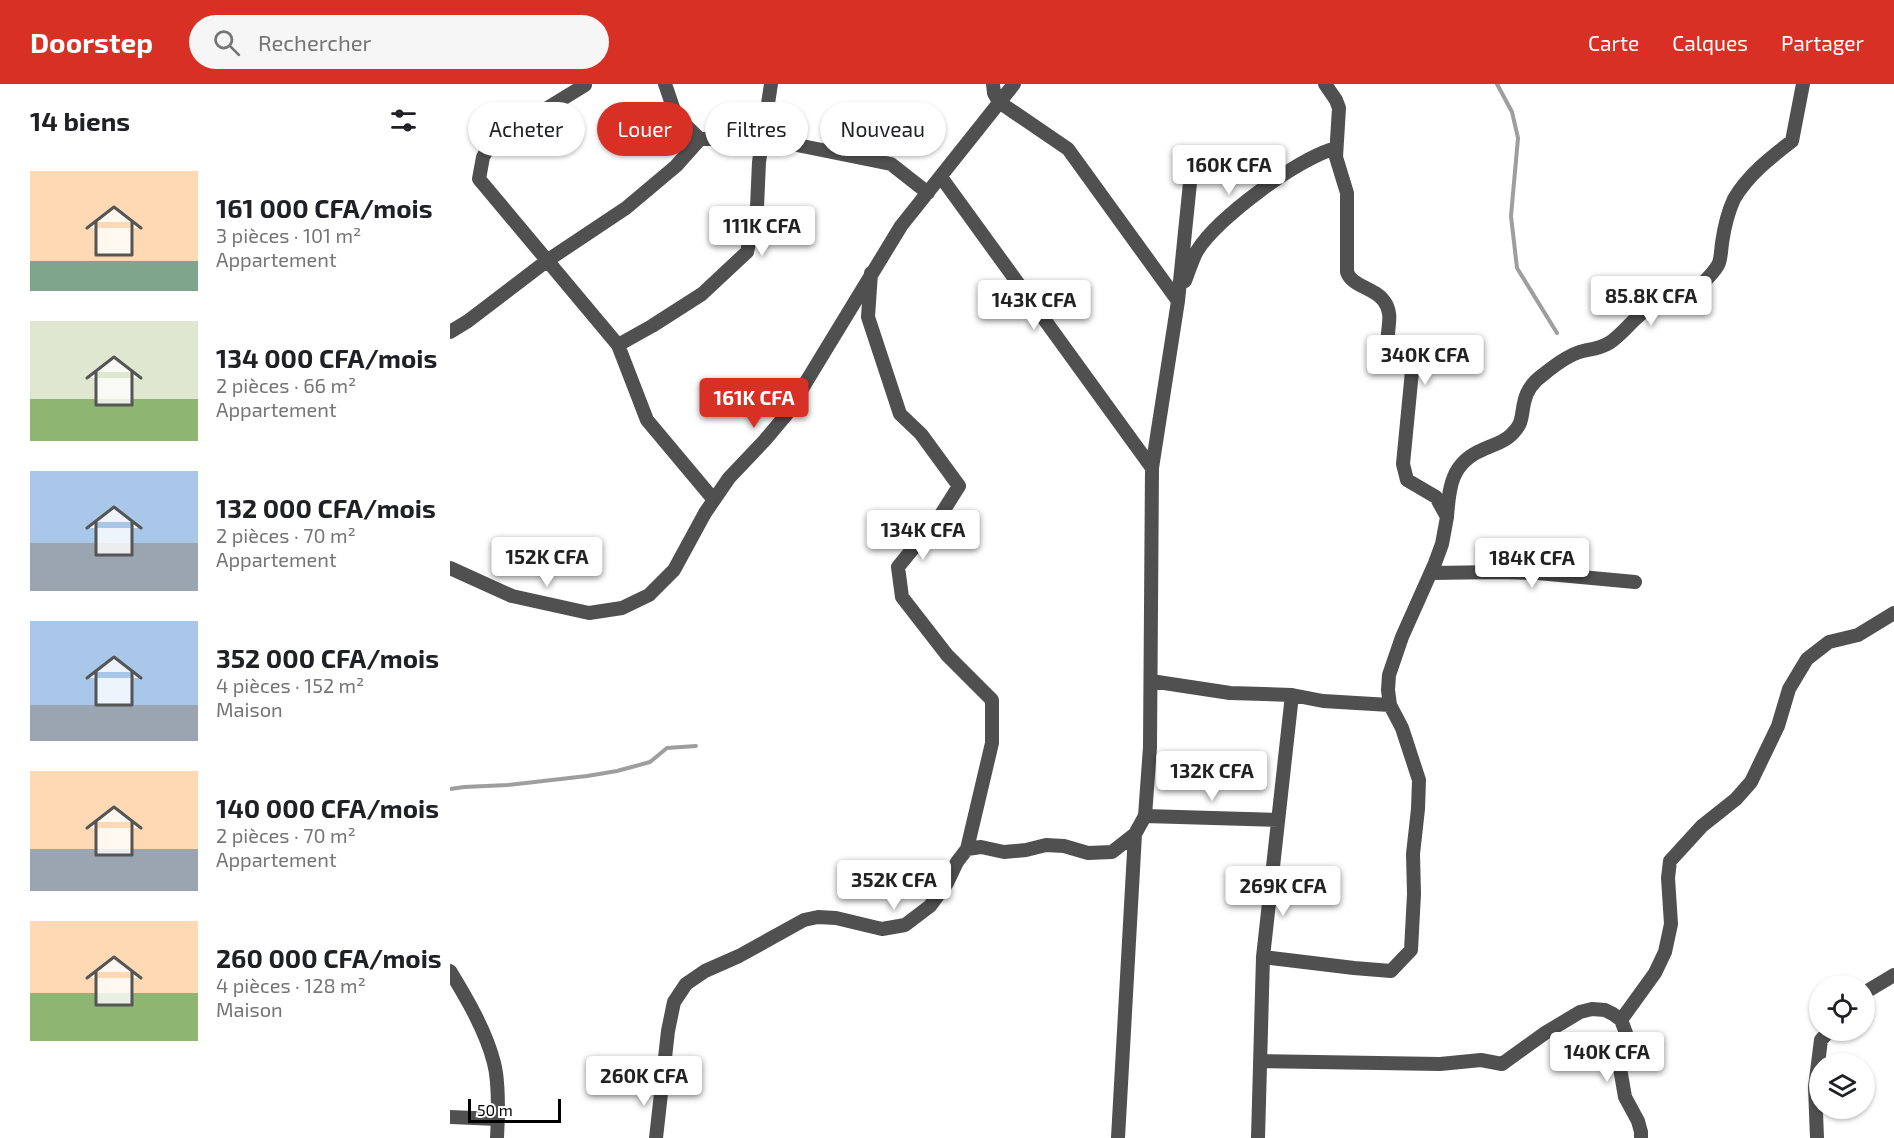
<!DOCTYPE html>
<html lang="fr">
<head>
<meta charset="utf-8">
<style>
  :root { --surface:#fff; --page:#f6f6f6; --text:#202124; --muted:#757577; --accent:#d93025 }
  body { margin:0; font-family:"Exo 2",sans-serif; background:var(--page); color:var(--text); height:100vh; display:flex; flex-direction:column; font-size:22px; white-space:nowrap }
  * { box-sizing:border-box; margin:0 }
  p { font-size:20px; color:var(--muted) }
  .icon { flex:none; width:33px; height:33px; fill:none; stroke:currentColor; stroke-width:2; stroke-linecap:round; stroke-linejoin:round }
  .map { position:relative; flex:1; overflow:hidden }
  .panel { display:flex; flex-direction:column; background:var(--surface); width:450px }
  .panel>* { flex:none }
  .hud { position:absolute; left:18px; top:18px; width:570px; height:54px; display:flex; gap:12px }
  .fabs { position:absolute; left:1359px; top:891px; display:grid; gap:12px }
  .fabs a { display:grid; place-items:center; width:66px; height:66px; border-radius:50%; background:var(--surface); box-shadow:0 2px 4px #0004; font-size:30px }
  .scale { position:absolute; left:18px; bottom:15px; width:93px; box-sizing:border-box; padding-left:6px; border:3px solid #000; border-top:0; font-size:16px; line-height:21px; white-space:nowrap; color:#000; -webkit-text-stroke:4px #fff; paint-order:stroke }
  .price { position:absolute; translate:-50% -51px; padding:0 14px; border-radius:6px; background:#fff; color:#222; font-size:20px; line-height:39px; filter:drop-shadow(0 2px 3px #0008) }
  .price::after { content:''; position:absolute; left:50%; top:36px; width:18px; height:14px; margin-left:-9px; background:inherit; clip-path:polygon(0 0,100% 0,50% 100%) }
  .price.current { background:var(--accent); color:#fff }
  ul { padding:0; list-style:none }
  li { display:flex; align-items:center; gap:18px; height:150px; padding:0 30px }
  li span { display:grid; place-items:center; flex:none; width:168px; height:120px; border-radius:0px; color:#555 }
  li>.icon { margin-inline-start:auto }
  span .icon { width:72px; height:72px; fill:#fffc; stroke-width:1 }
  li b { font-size:26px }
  h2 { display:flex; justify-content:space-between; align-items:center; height:72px; padding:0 30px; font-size:26px }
  .pill { padding:0 21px; border-radius:27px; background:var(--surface); box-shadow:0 2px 4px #0004; font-size:21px; line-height:54px }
  .pill.current { background:var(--accent); color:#fff }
  header { display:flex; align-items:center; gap:36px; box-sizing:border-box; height:84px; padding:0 30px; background:var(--accent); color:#fff }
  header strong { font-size:28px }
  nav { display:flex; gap:33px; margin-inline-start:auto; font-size:21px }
  .search { width:420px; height:54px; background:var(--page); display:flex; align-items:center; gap:15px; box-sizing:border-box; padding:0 21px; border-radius:33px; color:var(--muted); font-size:22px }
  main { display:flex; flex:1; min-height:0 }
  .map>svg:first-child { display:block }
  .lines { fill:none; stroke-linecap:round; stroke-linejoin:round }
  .stream { stroke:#9e9e9e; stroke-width:4 }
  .minor { stroke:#505050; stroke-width:14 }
</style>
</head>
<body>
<header>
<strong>Doorstep</strong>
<div class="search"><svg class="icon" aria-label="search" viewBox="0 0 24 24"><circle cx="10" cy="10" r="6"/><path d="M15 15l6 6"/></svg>Rechercher</div>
<nav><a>Carte</a><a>Calques</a><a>Partager</a></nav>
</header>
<main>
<section class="panel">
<h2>14 biens<svg class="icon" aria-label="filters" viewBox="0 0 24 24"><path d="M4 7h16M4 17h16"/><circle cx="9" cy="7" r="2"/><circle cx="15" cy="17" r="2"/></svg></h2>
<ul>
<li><span style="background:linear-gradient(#ffd9b3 75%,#7fa58c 0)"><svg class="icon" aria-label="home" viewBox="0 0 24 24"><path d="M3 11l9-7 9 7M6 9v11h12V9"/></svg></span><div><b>161 000 CFA/mois</b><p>3 pièces · 101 m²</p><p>Appartement</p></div></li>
<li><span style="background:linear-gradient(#dfe7d0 65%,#8fb573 0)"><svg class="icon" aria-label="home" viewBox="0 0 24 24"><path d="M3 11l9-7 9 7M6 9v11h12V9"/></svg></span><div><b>134 000 CFA/mois</b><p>2 pièces · 66 m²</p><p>Appartement</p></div></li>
<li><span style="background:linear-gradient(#a9c7e8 60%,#9aa5b1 0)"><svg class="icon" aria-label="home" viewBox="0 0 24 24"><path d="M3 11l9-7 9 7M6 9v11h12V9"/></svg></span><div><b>132 000 CFA/mois</b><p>2 pièces · 70 m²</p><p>Appartement</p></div></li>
<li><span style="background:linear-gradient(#a9c7e8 70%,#9aa5b1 0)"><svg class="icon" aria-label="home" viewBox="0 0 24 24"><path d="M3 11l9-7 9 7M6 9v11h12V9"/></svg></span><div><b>352 000 CFA/mois</b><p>4 pièces · 152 m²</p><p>Maison</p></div></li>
<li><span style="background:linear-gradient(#ffd9b3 65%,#9aa5b1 0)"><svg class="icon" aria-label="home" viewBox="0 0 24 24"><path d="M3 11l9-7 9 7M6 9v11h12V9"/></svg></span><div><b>140 000 CFA/mois</b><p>2 pièces · 70 m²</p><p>Appartement</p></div></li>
<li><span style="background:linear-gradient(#ffd9b3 60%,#8fb573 0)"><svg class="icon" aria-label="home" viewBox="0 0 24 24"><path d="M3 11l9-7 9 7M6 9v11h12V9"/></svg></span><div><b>260 000 CFA/mois</b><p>4 pièces · 128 m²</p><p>Maison</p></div></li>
</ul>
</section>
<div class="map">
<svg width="1444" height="1054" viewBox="0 0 1444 1054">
  <rect width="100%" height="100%" fill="#fff"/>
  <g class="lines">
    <!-- stream -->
    <path class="stream" d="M1047,0l15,28 6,26 -7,78 6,52 40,65
      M0,705l14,-2 44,-2 79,-9 30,-5 33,-9 17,-14 29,-2"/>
    <!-- minor -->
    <path class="minor" d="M215,0l11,32 24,23h34l30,-9
      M543,0l1,9 5,9 69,47 110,152
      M135,1l-93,57 -9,15 -4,22 139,166 29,75 67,80
      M313,54l128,26 37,29
      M491,93l211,291
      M735,197c4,-10 7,-21 12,-30 21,-34 102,-93 139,-103
      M0,248l18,-11 80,-61 78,-52 50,-42 24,-27
      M168,261l34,-19 50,-32 45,-42 10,-45 2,-45 12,-78
      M997,433c2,-29 4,-54 35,-67 10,-5 21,-7 29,-15 12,-11 10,-18 13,-32 2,-12 10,-22 20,-29 11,-9 26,-20 39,-23 10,-2 18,-3 26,-8 16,-10 28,-31 46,-38 6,-2 12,0 18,-2 12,-4 21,-11 30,-20 5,-5 11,-11 15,-18 3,-5 3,-15 4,-22 2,-14 6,-31 12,-44 14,-24 36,-41 58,-58l11,-57
      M0,484l62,28 77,17 33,-5 27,-13 25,-25 31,-57 24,-35 36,-38 21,-25 115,-189 113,-142
      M981,489l69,-1 38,1 97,9
      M701,597l79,12 62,2 31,6 67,4
      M695,732l133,4
      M517,765l14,-2 23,5 22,-2 20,-5 18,1 24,7 24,-1 23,-18 10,-18 5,-69 2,-279 26,-167 14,-138
      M813,873l91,11 37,3 20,-21 3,-56 -1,-40 5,-45 1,-29 -17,-52 -12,-23 -2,-15 1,-15 13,-38 33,-74 7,-19 5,-27 -11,-20 -29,-17 -4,-16 9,-93c-4,-17 -9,-15 -22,-23 -7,-14 6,-31 -6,-47 -10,-14 -32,-14 -37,-29v-79l-11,-36 3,-49 -3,-8 -11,-16
      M0,887c17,28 36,60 44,92 5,19 4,56 3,75
      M1414,909l30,-18
      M1171,936l34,-47 10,-21 6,-28 -3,-46 2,-17 32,-35 34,-27 15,-17 27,-56 11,-37 18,-30 22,-17 29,-7 36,-22
      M810,977l180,3 41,-4 21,4 43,-31 35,-21 12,-3 13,1 8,4 8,6 5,13 -6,35 5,29 13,24 3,11v6
      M0,1033l48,2
      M206,1054l12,-107 6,-29 12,-18 19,-13 34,-15 65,-36 14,-3 18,1 46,11 23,-4 25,-19 17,-23 10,-21 10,-13 25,-106v-43l-45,-45 -45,-58 -4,-30 44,-54 17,-27 -38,-52 -21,-20 -32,-97 3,-44
      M668,1054l17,-304
      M808,1054l5,-181 29,-262
      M1367,1054l-2,-51 6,-47 9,-10"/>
  </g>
</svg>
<div class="fabs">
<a><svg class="icon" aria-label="locate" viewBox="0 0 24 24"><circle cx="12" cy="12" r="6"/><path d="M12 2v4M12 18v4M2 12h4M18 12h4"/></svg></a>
<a><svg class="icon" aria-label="layers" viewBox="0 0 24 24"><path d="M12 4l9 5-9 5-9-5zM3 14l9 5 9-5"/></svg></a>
</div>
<div class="scale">50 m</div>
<b class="price" style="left:779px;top:112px">160K CFA</b>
<b class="price" style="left:312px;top:173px">111K CFA</b>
<b class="price" style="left:1201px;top:243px">85.8K CFA</b>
<b class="price" style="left:584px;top:247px">143K CFA</b>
<b class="price" style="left:975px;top:302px">340K CFA</b>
<b class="price current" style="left:304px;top:345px">161K CFA</b>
<b class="price" style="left:473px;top:477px">134K CFA</b>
<b class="price" style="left:97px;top:504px">152K CFA</b>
<b class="price" style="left:1082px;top:505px">184K CFA</b>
<b class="price" style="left:762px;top:718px">132K CFA</b>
<b class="price" style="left:444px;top:827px">352K CFA</b>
<b class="price" style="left:833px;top:833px">269K CFA</b>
<b class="price" style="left:1157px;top:999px">140K CFA</b>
<b class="price" style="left:194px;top:1023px">260K CFA</b>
<div class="hud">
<a class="pill">Acheter</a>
<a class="pill current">Louer</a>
<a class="pill">Filtres</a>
<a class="pill">Nouveau</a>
</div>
</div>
</main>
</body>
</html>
